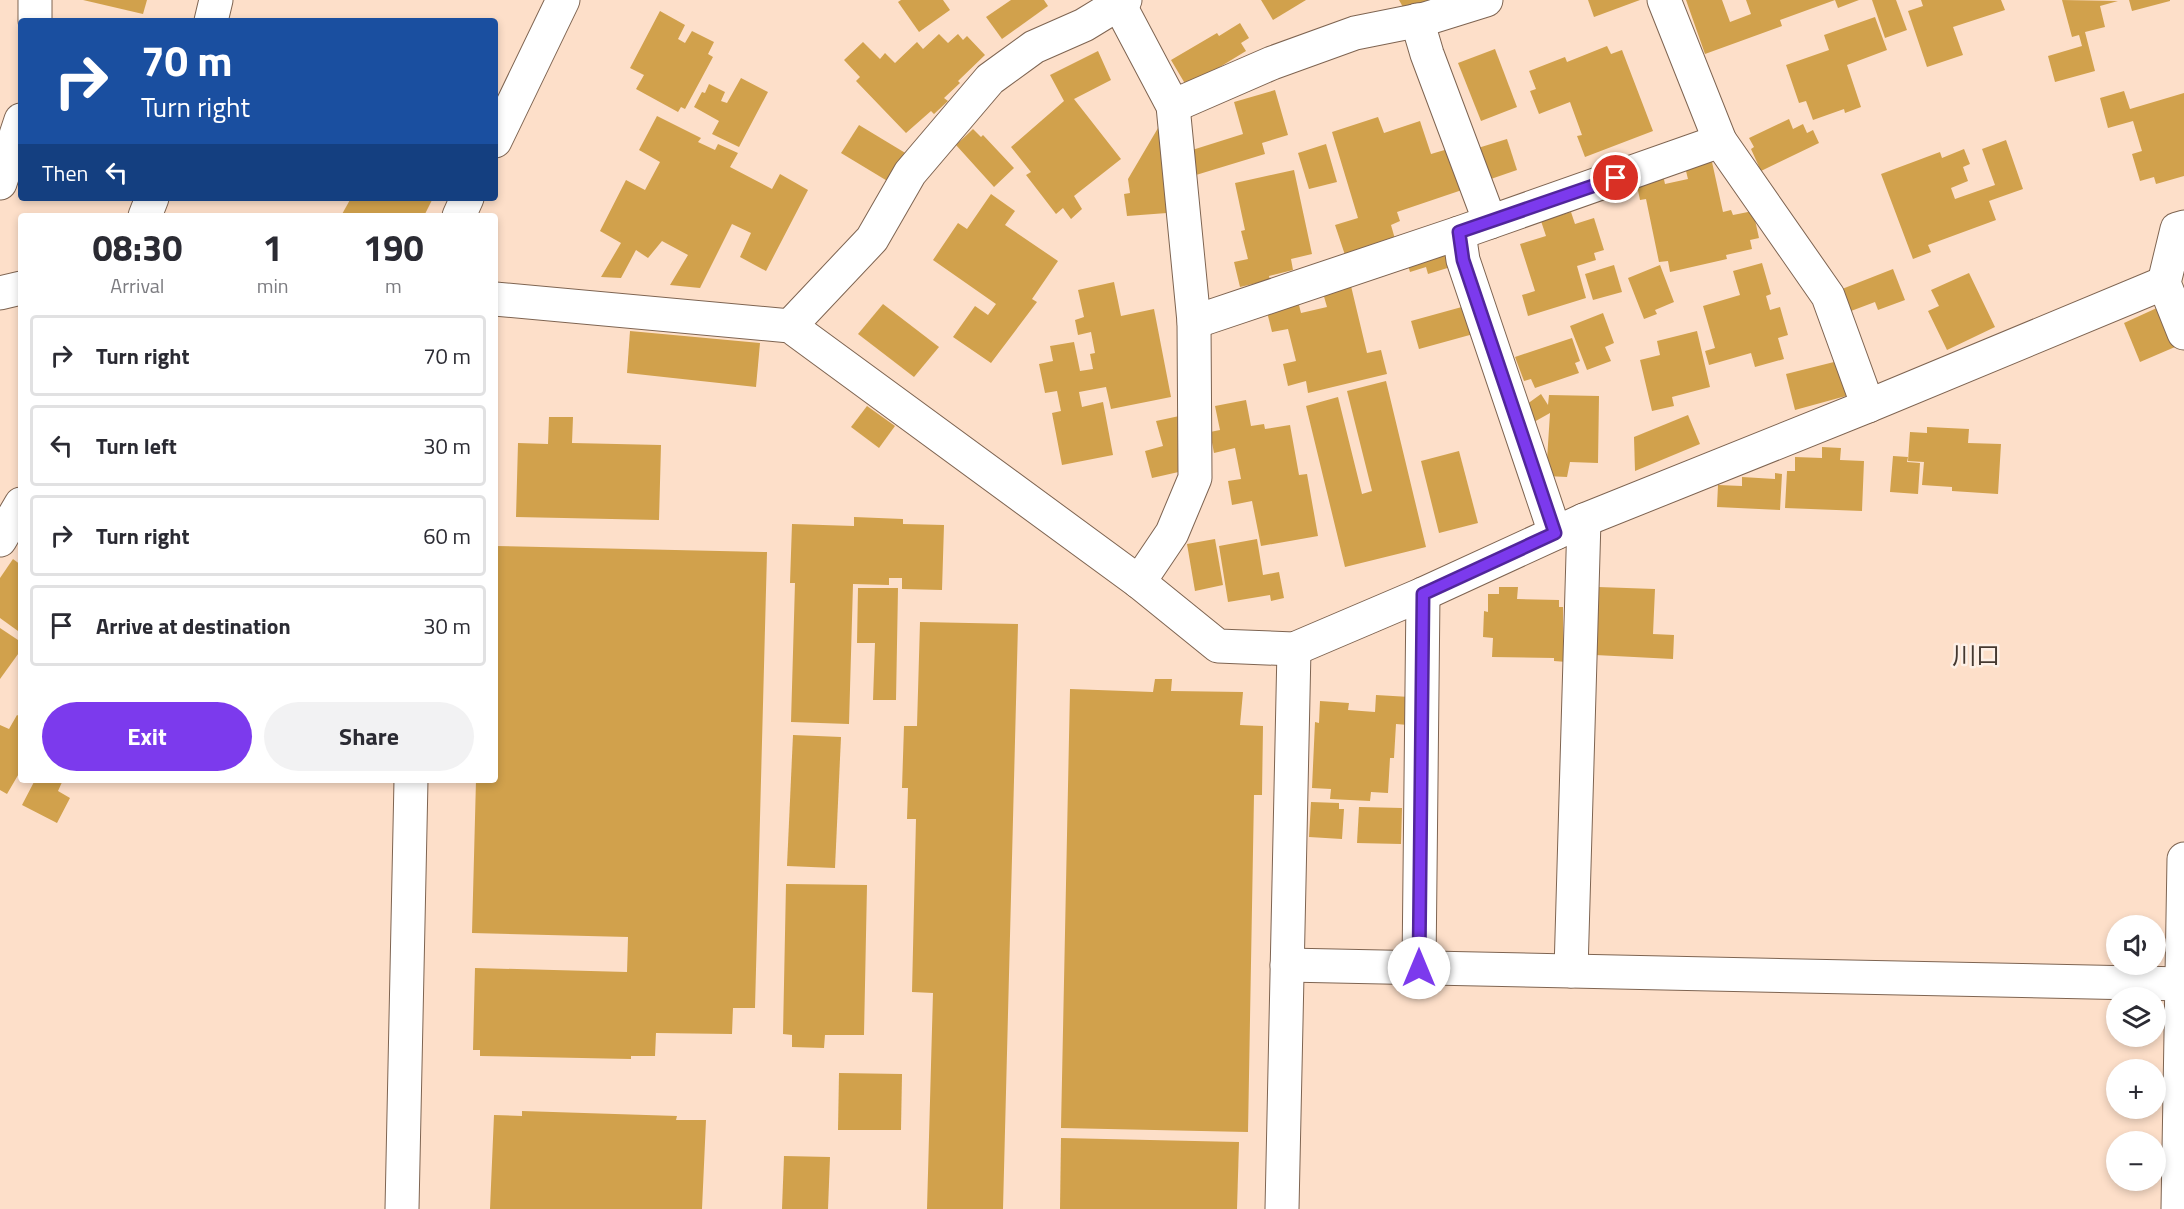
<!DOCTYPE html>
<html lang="en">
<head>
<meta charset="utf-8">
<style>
	:root { --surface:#fff; --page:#f2f2f3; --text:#2b2b33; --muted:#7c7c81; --line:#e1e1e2; --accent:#7c3aed }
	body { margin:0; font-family:"Titillium Web","Noto Sans JP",sans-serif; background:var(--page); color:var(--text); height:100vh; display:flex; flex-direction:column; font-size:22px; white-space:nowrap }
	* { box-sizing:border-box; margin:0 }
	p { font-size:20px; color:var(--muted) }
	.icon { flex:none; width:33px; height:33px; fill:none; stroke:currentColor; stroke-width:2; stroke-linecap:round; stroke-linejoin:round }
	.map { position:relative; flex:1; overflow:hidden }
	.details { position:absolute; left:18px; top:213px; width:480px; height:570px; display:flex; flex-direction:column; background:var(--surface); border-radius:6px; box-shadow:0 3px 9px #0003 }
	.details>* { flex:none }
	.banner { position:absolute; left:18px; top:18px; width:480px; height:183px; border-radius:6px; box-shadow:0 3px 9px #0003; background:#1a4fa0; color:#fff; overflow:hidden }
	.tools { position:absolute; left:2106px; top:915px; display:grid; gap:12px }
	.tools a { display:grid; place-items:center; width:60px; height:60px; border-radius:50%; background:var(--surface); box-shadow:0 3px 9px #0003; font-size:30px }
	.pin { position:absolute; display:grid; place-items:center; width:51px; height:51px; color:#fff; margin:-26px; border:3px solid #fff; border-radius:50%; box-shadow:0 2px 6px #0007 }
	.me { position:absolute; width:66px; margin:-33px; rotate:0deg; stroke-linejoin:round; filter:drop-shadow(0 0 4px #0008) }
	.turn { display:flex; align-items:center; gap:21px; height:126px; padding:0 24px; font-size:27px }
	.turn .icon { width:78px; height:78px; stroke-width:2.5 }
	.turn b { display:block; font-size:42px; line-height:51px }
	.then { display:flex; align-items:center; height:57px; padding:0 24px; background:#0003; gap:12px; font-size:22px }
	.eta { display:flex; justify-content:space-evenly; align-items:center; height:102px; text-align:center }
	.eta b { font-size:36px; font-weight:700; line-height:42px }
	.primary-button { display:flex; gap:12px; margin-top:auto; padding:12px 24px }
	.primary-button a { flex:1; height:69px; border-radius:36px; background:var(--accent); color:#fff; font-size:24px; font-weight:700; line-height:69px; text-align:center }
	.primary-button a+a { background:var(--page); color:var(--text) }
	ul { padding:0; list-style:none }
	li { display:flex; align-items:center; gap:18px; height:81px; margin:0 12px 9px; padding:0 12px; border:3px solid var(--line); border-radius:6px }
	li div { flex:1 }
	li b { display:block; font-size:22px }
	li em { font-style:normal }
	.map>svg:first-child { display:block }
	.building { fill:#d1a14c }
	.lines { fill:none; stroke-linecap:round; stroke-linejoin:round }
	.minor-casing { stroke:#7e6451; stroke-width:35 }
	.major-casing { stroke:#7e6451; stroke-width:35 }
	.minor { stroke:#fff; stroke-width:33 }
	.major { stroke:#fff; stroke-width:33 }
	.route-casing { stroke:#51269a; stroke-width:15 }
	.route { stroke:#7c3aed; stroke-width:10 }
	.labels { text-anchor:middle; stroke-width:5; stroke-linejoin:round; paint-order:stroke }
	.neighbourhood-label { font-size:24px; fill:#443830; stroke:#fdf0e7 }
</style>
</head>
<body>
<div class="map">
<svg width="2184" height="1209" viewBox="0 0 2184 1209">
	<rect width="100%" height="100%" fill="#fddfc9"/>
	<g class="building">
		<polygon points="83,0 147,0 143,14"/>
		<polygon points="901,0 943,0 950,10 919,32 898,2"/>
		<polygon points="1011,0 1044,0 1048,6 1002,39 986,17"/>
		<polygon points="1261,0 1306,0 1273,20"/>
		<polygon points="1399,0 1431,0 1432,2 1404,9"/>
		<polygon points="1588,0 1640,0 1594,17"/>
		<polygon points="1686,0 1722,0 1730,22 1751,14 1746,0 1835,0 1780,20 1782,26 1705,54"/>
		<polygon points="1835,0 1859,0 1838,8"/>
		<polygon points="1872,0 1896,0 1907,30 1885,38"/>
		<polygon points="1921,0 2001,0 2005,10 1953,27 1963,55 1927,67 1908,11 1923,6"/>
		<polygon points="2062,0 2118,1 2100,6 2105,27 2085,32 2095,71 2055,82 2048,56 2082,46 2079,35 2072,37"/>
		<polygon points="2129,0 2170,0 2170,1 2132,11"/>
		<polygon points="660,11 685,25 678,39 685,43 692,31 714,42 708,54 713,57 685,109 681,107 678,112 636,89 644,75 630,68"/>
		<polygon points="1875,17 1887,50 1847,65 1861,107 1845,113 1844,109 1813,120 1806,101 1799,103 1786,65 1829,50 1824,35"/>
		<polygon points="1240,23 1249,38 1241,43 1246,51 1187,87 1171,60 1217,33 1219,36"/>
		<polygon points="939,34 948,43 958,34 963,40 967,36 985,55 958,81 960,83 944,98 948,101 934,114 931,111 906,133 856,81 860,77 844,60 863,42 880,59 885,53 895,63 917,42 923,49"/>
		<polygon points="1607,46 1611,54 1622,50 1653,131 1585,157 1577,136 1582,135 1570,102 1539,114 1530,91 1536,89 1529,71 1565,57 1567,62"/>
		<polygon points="1495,49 1517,107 1481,121 1458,63"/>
		<polygon points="1098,51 1111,80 1074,99 1121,159 1074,196 1082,209 1071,219 1063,208 1056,214 1026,175 1031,172 1011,147 1064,101 1050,75"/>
		<polygon points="741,78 768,92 739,147 712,134 719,121 694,107 702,92 705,93 709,84 725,92 721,101 727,103"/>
		<polygon points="1275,90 1288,135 1262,143 1265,154 1196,175 1189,151 1243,134 1234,102"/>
		<polygon points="2124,91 2130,109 2184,93 2184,176 2156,184 2154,177 2140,181 2132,154 2142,151 2133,121 2108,128 2100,98"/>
		<polygon points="657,116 701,138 698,142 715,150 718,144 738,153 730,167 772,189 780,174 808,190 766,271 740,257 751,233 732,224 700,288 670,285 688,255 662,241 648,258 636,250 621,278 601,277 621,243 600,231 626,180 645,190 660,162 639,150"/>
		<polygon points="1378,117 1384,133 1420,121 1431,154 1448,149 1462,190 1397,212 1400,221 1391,225 1395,239 1345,255 1335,225 1358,218 1332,132"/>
		<polygon points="1789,119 1793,129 1803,124 1807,133 1813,130 1819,143 1761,171 1751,149 1754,147 1749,138"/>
		<polygon points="859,125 907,154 889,182 841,153"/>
		<polygon points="1158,128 1164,128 1168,177 1163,178 1167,213 1127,216 1124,194 1130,193 1128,179"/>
		<polygon points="973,129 981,137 983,135 1014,168 994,187 956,145"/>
		<polygon points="1507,139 1517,170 1488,180 1478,148"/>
		<polygon points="2006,140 2023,189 1989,201 1996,220 1928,245 1931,252 1913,259 1881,174 1940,152 1942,158 1964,149 1970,164 1963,167 1968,181 1951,188 1955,199 1995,185 1982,149"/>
		<polygon points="1326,144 1337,182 1309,189 1298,153"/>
		<polygon points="1712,162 1723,212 1731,210 1733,215 1753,211 1759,238 1750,240 1752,249 1726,255 1727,259 1670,272 1668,261 1659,262 1646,199 1640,200 1636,181 1663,175 1665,184 1688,179 1685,167"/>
		<polygon points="1294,170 1312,254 1291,259 1293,270 1269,276 1270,280 1240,287 1234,262 1248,259 1241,231 1245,230 1235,183"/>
		<polygon points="991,194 1015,211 1005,225 1058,261 1032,299 1037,302 991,363 953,337 975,306 988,315 996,304 933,260 958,223 967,229"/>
		<polygon points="351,198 433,198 424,216 341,216"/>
		<polygon points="1571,212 1575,224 1594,218 1604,250 1594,253 1596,260 1577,266 1586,298 1528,316 1522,295 1535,291 1520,244 1546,236 1541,221"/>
		<polygon points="1448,247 1454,266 1428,274 1426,267 1410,272 1406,259"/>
		<polygon points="1762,263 1771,294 1766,296 1770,310 1780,307 1788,335 1778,338 1784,359 1755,367 1751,353 1709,365 1705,351 1715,348 1703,306 1740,295 1733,271"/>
		<polygon points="1614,265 1622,292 1593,300 1585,274"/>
		<polygon points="1660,265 1674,302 1655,310 1657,314 1644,319 1628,278"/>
		<polygon points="1893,269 1905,300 1878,310 1875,302 1851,311 1842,289"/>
		<polygon points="1969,273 1995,327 1947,350 1928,311 1939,306 1931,290"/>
		<polygon points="1114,282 1121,316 1154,309 1171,397 1111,409 1106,387 1079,392 1082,407 1103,402 1113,455 1062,465 1052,413 1061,411 1057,391 1045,393 1039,364 1053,361 1050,346 1074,342 1080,371 1093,369 1090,354 1095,353 1091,332 1078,335 1075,320 1084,317 1078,290"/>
		<polygon points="1351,286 1367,353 1381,350 1387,374 1308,393 1306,381 1288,386 1283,364 1296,361 1288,329 1272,332 1266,308 1298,301 1301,313 1327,307 1323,293"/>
		<polygon points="883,304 939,347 914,377 858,334"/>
		<polygon points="1469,305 1477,333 1419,349 1411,321"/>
		<polygon points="2159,307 2175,347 2140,362 2124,323"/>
		<polygon points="1603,313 1614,343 1605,347 1611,361 1587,370 1570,326"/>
		<polygon points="630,331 760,343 756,387 627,373"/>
		<polygon points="1697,331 1710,387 1672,397 1674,406 1652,411 1640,360 1660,355 1657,341"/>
		<polygon points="1572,338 1580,361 1575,363 1579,373 1535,388 1531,379 1524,381 1515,357"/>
		<polygon points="1838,361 1846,396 1795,410 1786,374"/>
		<polygon points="1386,381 1426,547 1345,567 1306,406 1338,397 1362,494 1372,491 1347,391"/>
		<polygon points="1541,394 1548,405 1549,395 1599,396 1598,463 1570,462 1567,477 1546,476 1550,413 1534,422 1523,407"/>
		<polygon points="1246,400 1251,426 1264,424 1265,429 1290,425 1299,475 1307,474 1318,536 1261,546 1252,501 1232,505 1228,481 1241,479 1235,448 1214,453 1210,432 1220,430 1215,406"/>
		<polygon points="867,406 895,426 879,448 851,427"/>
		<polygon points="1184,415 1183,471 1152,478 1145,451 1163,446 1156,421"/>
		<polygon points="1688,415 1700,444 1635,471 1634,437"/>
		<polygon points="549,417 573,417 572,443 661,445 659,520 516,517 518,443 548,444"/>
		<polygon points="1927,427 1969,429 1968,443 2001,444 1998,494 1952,491 1952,487 1922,485 1924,462 1908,461 1910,432 1927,433"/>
		<polygon points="1822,447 1841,448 1840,460 1864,461 1862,511 1785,508 1787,471 1795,471 1795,457 1822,458"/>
		<polygon points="1459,451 1478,523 1439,533 1421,461"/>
		<polygon points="1893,456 1908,457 1907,462 1920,463 1918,494 1890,492"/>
		<polygon points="1775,473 1782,474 1780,510 1717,507 1718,485 1742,486 1742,477 1775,479"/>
		<polygon points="854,517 903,519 903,524 944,525 942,590 902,589 902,578 889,578 889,585 853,584 849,724 791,722 795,583 790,583 792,524 854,526"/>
		<polygon points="1215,539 1223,585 1195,591 1187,544"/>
		<polygon points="1257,539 1263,575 1279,572 1284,598 1271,601 1270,595 1228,602 1219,546"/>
		<polygon points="495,546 767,552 755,1008 733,1008 732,1034 656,1033 655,1056 631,1056 631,1059 480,1056 480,1050 473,1050 475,968 627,972 628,937 472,933 476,780 495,780"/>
		<polygon points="13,559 21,565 21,628 18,631 0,618 0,578"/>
		<polygon points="1499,587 1518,587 1517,599 1559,600 1559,607 1563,607 1563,645 1567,645 1567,662 1554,661 1554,658 1492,657 1493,638 1483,637 1484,611 1488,612 1488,594 1499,594"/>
		<polygon points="1598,587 1655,589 1653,634 1674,635 1673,659 1595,655"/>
		<polygon points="858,588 898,588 896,700 873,700 875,643 857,643"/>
		<polygon points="920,622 1018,624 1003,1209 927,1209 933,993 912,992 916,819 907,819 908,788 902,788 904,726 917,726"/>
		<polygon points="0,628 21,642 21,650 0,679"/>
		<polygon points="1155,679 1172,679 1171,691 1243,692 1240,725 1263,726 1262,795 1254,795 1248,1132 1061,1128 1070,689 1153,692"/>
		<polygon points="1376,695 1410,697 1408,725 1396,724 1394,758 1390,758 1388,793 1371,792 1370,801 1330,799 1331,789 1312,788 1315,722 1319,723 1320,701 1349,703 1348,710 1375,712"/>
		<polygon points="17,715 21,717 21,770 7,794 0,790 0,725 9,729"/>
		<polygon points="793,735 841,737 835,868 787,866"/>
		<polygon points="35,780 63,780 58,791 70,798 57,823 22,805"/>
		<polygon points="1311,802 1339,803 1339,809 1344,809 1342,839 1309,837"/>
		<polygon points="1359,807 1402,808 1401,844 1357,843"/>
		<polygon points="786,884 867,885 864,1035 825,1035 824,1048 792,1047 792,1035 783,1034"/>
		<polygon points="839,1073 902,1074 901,1130 838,1130"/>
		<polygon points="522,1111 677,1116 676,1120 706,1120 702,1209 490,1209 494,1115 522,1116"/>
		<polygon points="1061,1138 1239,1142 1237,1209 1060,1209"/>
		<polygon points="784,1156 830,1157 828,1209 782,1209"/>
	</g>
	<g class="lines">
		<g class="minor-casing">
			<g id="minor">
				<polyline points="1664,0 1720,141 1828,296 1868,406"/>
				<polyline points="1119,4 1173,106 1194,322 1195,478 1172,533 1139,582"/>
				<polyline points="1417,20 1427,54 1490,222"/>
				<polyline points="35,21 35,0"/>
				<polyline points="1173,106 1272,63 1355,33 1425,19 1486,0"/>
				<polyline points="495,141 563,0"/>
				<polyline points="0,183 21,120"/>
				<polyline points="459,216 467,198"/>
				<polyline points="2184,227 2177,229 2164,283 2184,333"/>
				<polyline points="1459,233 1463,260 1555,533"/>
				<polyline points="0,293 21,288"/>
				<polyline points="495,299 790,326 1139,582 1218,646 1294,649 1423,594 1584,520 1868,406 2164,283"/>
				<polyline points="1194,322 1459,233 1720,141"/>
				<polyline points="790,326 872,239 910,173 990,79 1034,47 1084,25 1125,0"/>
				<polyline points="1287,965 2184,984"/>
				<polyline points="1419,968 1423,594"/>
				<polyline points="1571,971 1584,520"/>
				<polyline points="402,1209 411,780"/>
				<polyline points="1282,1209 1294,649"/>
				<polyline points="2178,1209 2184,859"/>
			</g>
		</g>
		<g class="major-casing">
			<g id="major">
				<polyline points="211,21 216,0"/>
				<polyline points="145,216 152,198"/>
				<polyline points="0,540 21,504"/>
			</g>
		</g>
		<use href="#minor" class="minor"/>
		<use href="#major" class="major"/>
	</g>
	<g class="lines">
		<g class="route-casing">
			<polyline id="route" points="1419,968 1423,594 1555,533 1463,260 1459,232 1616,178"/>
		</g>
		<use href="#route" class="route"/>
	</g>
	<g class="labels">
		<g class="neighbourhood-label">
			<text x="1976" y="664">川口</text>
		</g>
	</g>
</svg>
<div class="tools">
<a><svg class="icon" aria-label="sound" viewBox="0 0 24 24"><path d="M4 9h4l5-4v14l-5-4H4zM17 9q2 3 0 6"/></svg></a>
<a><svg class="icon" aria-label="layers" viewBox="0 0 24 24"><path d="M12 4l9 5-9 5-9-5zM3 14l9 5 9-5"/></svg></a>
<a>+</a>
<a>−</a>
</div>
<div class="pin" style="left:1616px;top:178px;background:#d93025"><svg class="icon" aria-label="arrive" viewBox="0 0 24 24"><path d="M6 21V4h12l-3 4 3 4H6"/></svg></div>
<svg class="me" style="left:1419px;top:968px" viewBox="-20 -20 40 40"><circle r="19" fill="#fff"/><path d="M0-13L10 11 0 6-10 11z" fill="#7c3aed"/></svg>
<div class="banner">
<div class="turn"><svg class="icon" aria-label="right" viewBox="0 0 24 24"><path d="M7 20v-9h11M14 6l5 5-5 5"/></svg><div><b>70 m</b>Turn right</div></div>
<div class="then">Then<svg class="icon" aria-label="left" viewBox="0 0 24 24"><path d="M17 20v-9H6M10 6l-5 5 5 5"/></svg></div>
</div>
<section class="details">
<div class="eta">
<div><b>08:30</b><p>Arrival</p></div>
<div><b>1</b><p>min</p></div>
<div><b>190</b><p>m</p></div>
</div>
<ul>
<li><svg class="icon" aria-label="right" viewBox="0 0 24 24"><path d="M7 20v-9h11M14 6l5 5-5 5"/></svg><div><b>Turn right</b></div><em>70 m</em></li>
<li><svg class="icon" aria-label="left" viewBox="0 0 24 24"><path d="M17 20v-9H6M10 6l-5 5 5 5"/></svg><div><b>Turn left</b></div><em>30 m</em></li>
<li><svg class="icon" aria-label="right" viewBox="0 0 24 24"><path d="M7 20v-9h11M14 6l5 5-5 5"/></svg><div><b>Turn right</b></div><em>60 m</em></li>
<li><svg class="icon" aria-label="arrive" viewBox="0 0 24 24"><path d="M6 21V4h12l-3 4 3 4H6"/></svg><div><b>Arrive at destination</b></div><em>30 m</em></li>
</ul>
<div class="primary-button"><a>Exit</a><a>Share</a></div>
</section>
</div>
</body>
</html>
